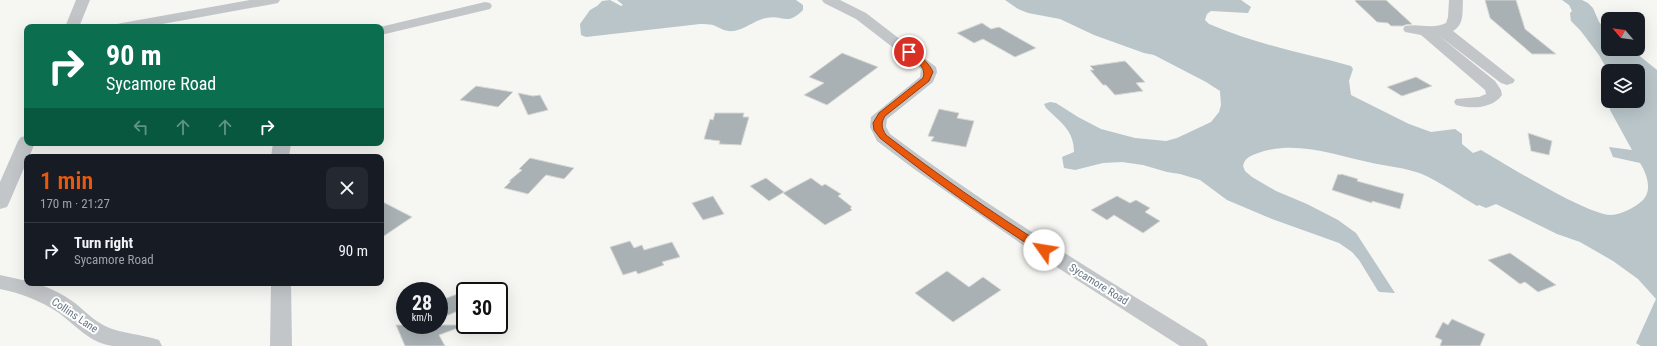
<!DOCTYPE html>
<html lang="en">
<head>
<meta charset="utf-8">
<style>
	:root { --surface:#171b24; --page:#242831; --text:#f1f3f6; --muted:#9ea1a6; --line:#363941; --accent:#ea580c }
	body { margin:0; font-family:"Roboto Condensed",sans-serif; background:var(--page); color:var(--text); height:100vh; display:flex; flex-direction:column; font-size:15px; white-space:nowrap }
	* { box-sizing:border-box; margin:0 }
	p { font-size:13px; color:var(--muted) }
	.icon { flex:none; width:22px; height:22px; fill:none; stroke:currentColor; stroke-width:2; stroke-linecap:round; stroke-linejoin:round }
	.map { position:relative; flex:1; overflow:hidden }
	.details { position:absolute; left:24px; top:154px; width:360px; height:132px; display:flex; flex-direction:column; background:var(--surface); border-radius:8px; box-shadow:0 4px 16px #0002 }
	.details>* { flex:none }
	.guide { position:absolute; left:24px; top:24px; width:360px; height:122px; border-radius:8px; box-shadow:0 4px 16px #0002; background:#0b6e4f; color:#fff; overflow:hidden }
	.needle { width:26px; rotate:298deg }
	.tools { position:absolute; left:1601px; top:12px; display:grid; gap:8px }
	.tools a { display:grid; place-items:center; width:44px; height:44px; border-radius:8px; background:var(--surface); box-shadow:0 4px 16px #0002; font-size:20px }
	.speed { position:absolute; left:396px; top:282px; display:flex; gap:8px; font-size:20px; font-weight:700; text-align:center }
	.speed>* { display:grid; place-content:center; width:52px; height:52px; border-radius:50%; background:var(--surface); box-shadow:0 4px 16px #0002; line-height:1 }
	.speed small { font-size:10px; font-weight:400 }
	.speed .limit { border:2px solid #111; border-radius:6px; background:#fff; color:#111 }
	.pin { position:absolute; display:grid; place-items:center; width:34px; height:34px; color:#fff; margin:-17px; border:2px solid #fff; border-radius:50%; box-shadow:0 1px 4px #0007 }
	.me { position:absolute; width:44px; margin:-22px; rotate:302deg; stroke-linejoin:round; filter:drop-shadow(0 0 3px #0008) }
	.turn { display:flex; align-items:center; gap:14px; height:84px; padding:0 16px; font-size:18px }
	.turn .icon { width:52px; height:52px; stroke-width:2.5 }
	.turn b { display:block; font-size:28px; line-height:34px }
	.lanes { display:flex; align-items:center; height:38px; padding:0 16px; background:#0003; justify-content:center; gap:20px; direction:ltr }
	.lanes .off { opacity:.35 }
	.round { display:grid; place-items:center; flex:none; width:42px; height:42px; border-radius:8px; background:var(--page) }
	.headline { display:flex; align-items:center; justify-content:space-between; height:68px; padding:0 16px }
	h1 { font-size:24px; font-weight:600; line-height:30px; color:var(--accent) }
	ul { padding:0; list-style:none }
	li { display:flex; align-items:center; gap:12px; height:56px; padding:0 16px; border-top:1px solid var(--line) }
	li div { flex:1 }
	li b { display:block; font-size:15px }
	li em { font-style:normal }
	.map>svg:first-child { display:block }
	.water { fill:#b9c5c9 }
	.building { fill:#a9b1b5; stroke:#d8d8d5 }
	.lines { fill:none; stroke-linecap:round; stroke-linejoin:round }
	.minor { fill:#c2c6c9; fill-rule:evenodd }
	.route { fill:#ea580c; stroke:#983908 }
	.labels { text-anchor:middle; stroke-width:4; stroke-linejoin:round; paint-order:stroke }
	.street-label { font-size:11px; fill:#667683; stroke:#fff }
</style>
</head>
<body>
<div class="map">
<svg width="1657" height="346" viewBox="0 0 1657 346">
	<rect width="100%" height="100%" fill="#f6f6f3"/>
	<g class="water">
		<path d="M610,0L621,6L623,5L617,0H796L803,5V10C786,27 784,14 766,18C755,20 745,29 734,31C725,32 720,28 713,25C709,24 704,24 700,24L586,37L581,35L580,24L590,10L597,6L602,1Z"/>
		<path d="M1005,0H1241L1251,7L1248,13L1211,11L1207,14L1205,20L1209,24C1255,44 1303,53 1351,66L1353,69L1349,81L1351,95L1409,124L1431,132L1455,129L1462,134V144L1473,153L1481,150C1505,164 1589,216 1611,215C1622,214 1634,208 1642,201C1653,191 1647,174 1640,163L1613,157L1609,147L1632,150L1610,110L1609,101H1638V71H1608L1599,55L1580,30L1571,21L1570,13L1572,11L1569,5L1562,0H1582L1588,3L1593,8L1599,22L1608,31V49H1631L1657,70V346H1641L1636,343L1656,299L1638,279L1613,261L1580,242L1557,234L1496,204L1486,208L1479,205L1477,206C1460,196 1440,182 1422,174C1407,168 1385,166 1368,162C1331,154 1296,140 1258,153C1251,156 1245,157 1243,166L1245,171L1252,177L1276,191L1307,204L1338,220L1356,233L1395,293L1380,292L1378,291L1359,260L1352,252L1339,243L1272,219L1227,200L1200,180L1180,174L1167,172L1143,165L1122,162L1103,163L1075,170L1064,168L1062,157L1074,152C1074,130 1060,122 1046,108L1044,104L1050,102L1056,103L1078,117L1101,129L1135,138L1166,141L1177,138L1211,122L1219,112L1221,105L1220,91L1206,82L1154,55L1144,53L1094,35L1060,19L1028,13L1018,9Z"/>
	</g>
	<g class="building">
		<polygon points="1356,0 1386,0 1412,24 1405,25 1403,26 1391,26 1388,23 1377,22 1355,1"/>
		<polygon points="1485,0 1516,0 1525,29 1556,54 1532,54 1490,18"/>
		<polygon points="982,23 991,29 999,27 1036,48 1015,57 983,39 974,43 957,33"/>
		<polygon points="842,53 878,67 827,105 804,95 824,83 809,77"/>
		<polygon points="1125,61 1145,82 1136,83 1143,91 1115,95 1106,85 1103,85 1090,70 1094,70 1090,66"/>
		<polygon points="1416,77 1432,86 1402,96 1387,87"/>
		<polygon points="476,86 513,92 498,107 460,100"/>
		<polygon points="518,93 533,96 540,95 548,110 528,115"/>
		<polygon points="939,109 959,113 957,118 974,121 966,147 931,141 934,137 928,136"/>
		<polygon points="715,113 744,113 743,117 749,117 741,145 719,144 720,141 704,139 710,119 713,120"/>
		<polygon points="1528,133 1552,141 1549,155 1531,151"/>
		<polygon points="530,158 574,168 564,179 546,175 528,194 504,188 511,181 509,181 522,170 519,169"/>
		<polygon points="1338,174 1340,175 1341,174 1358,179 1357,181 1404,194 1400,209 1372,201 1372,203 1332,190"/>
		<polygon points="766,178 784,192 769,201 750,186"/>
		<polygon points="811,178 822,186 825,184 841,194 838,196 852,207 850,208 852,210 825,225 783,193"/>
		<polygon points="713,196 724,214 703,220 692,203"/>
		<polygon points="1117,196 1130,203 1136,200 1150,208 1145,212 1160,221 1143,233 1114,215 1107,220 1091,210"/>
		<polygon points="381,201 412,217 381,238"/>
		<polygon points="630,241 634,248 642,245 644,250 672,242 680,257 662,262 664,265 638,274 636,271 623,275 610,247"/>
		<polygon points="1510,253 1556,285 1538,292 1525,282 1520,284 1488,260"/>
		<polygon points="947,271 969,287 983,277 1001,290 953,322 915,293"/>
		<polygon points="465,291 465,308 439,319 439,301"/>
		<polygon points="1452,319 1485,334 1480,346 1440,346 1442,340 1435,337 1443,322 1448,325"/>
		<polygon points="396,325 462,325 463,326 439,335 445,346 405,346"/>
	</g>
	<g class="lines">
		<g class="minor">
			<polygon points="76,0 90,0 79,27 65,27"/>
			<polygon points="250,0 280,0 278,3 273,4 146,27 115,27 117,24 122,23"/>
			<path d="M822,0H840L866,13L936,67L937,72L933,82L887,119L886,127L890,134C990,209 1098,274 1205,340L1208,346H1180L1030,250L914,169L877,141L870,127L871,117L920,77L921,69L856,19L824,3Z"/>
			<path d="M1449,0H1463C1462,12 1465,24 1453,31L1515,80L1513,83L1507,85L1501,83L1438,35L1495,81L1501,90L1502,95C1492,109 1471,109 1456,105L1454,102L1456,99L1479,97L1486,94L1485,90L1421,35L1405,32L1403,29L1405,26C1419,23 1432,30 1446,23L1448,17Z"/>
			<polygon points="485,2 490,3 492,6 490,9 381,35 381,27 380,27"/>
			<polygon points="27,136 27,143 35,143 29,157 27,157 27,161 9,203 7,207 0,209 0,182 18,141 21,137"/>
			<polygon points="273,143 291,143 289,157 271,157"/>
			<path d="M0,275L27,281V283C44,283 62,294 75,303C85,311 93,320 105,326C122,334 141,334 159,340L162,346C146,346 129,346 113,346C90,343 76,326 59,313C41,301 21,293 0,289Z"/>
			<polygon points="271,283 291,283 292,346 270,346"/>
		</g>
	</g>
	<path class="route" d="M906,50C915,49 930,64 933,72L929,81L885,116C881,123 881,127 886,135C938,175 991,212 1047,247L1049,250L1047,252H1040C985,217 931,179 880,138L874,130L873,123L879,113L923,78C927,66 915,61 906,54Z"/>
	<g class="labels">
		<g class="street-label">
			<text transform="translate(1099 284) rotate(32)" y="4">Sycamore Road</text>
			<text transform="translate(75 315) rotate(34)" y="4">Collins Lane</text>
		</g>
	</g>
</svg>
<div class="tools">
<a><svg class="needle" viewBox="-14 -14 28 28"><path d="M0-13l5 13h-10z" fill="#e53935"/><path d="M0 13l5-13h-10z" fill="#9ea1a6"/></svg></a>
<a><svg class="icon" aria-label="layers" viewBox="0 0 24 24"><path d="M12 4l9 5-9 5-9-5zM3 14l9 5 9-5"/></svg></a>
</div>
<div class="speed"><div>28<small>km/h</small></div><div class="limit">30</div></div>
<div class="pin" style="left:909px;top:52px;background:#d93025"><svg class="icon" aria-label="arrive" viewBox="0 0 24 24"><path d="M6 21V4h12l-3 4 3 4H6"/></svg></div>
<svg class="me" style="left:1044px;top:250px" viewBox="-20 -20 40 40"><circle r="19" fill="#fff"/><path d="M0-13L10 11 0 6-10 11z" fill="#ea580c"/></svg>
<div class="guide">
<div class="turn"><svg class="icon" aria-label="right" viewBox="0 0 24 24"><path d="M7 20v-9h11M14 6l5 5-5 5"/></svg><div><b>90 m</b>Sycamore Road</div></div>
<div class="lanes"><svg class="icon off" aria-label="left" viewBox="0 0 24 24"><path d="M17 20v-9H6M10 6l-5 5 5 5"/></svg><svg class="icon off" aria-label="ahead" viewBox="0 0 24 24"><path d="M12 20V5M6 11l6-6 6 6"/></svg><svg class="icon off" aria-label="ahead" viewBox="0 0 24 24"><path d="M12 20V5M6 11l6-6 6 6"/></svg><svg class="icon" aria-label="right" viewBox="0 0 24 24"><path d="M7 20v-9h11M14 6l5 5-5 5"/></svg></div>
</div>
<section class="details">
<div class="headline"><div><h1>1 min</h1><p>170 m · 21:27</p></div><a class="round"><svg class="icon" aria-label="close" viewBox="0 0 24 24"><path d="M6 6l12 12M18 6L6 18"/></svg></a></div>
<ul>
<li><svg class="icon" aria-label="right" viewBox="0 0 24 24"><path d="M7 20v-9h11M14 6l5 5-5 5"/></svg><div><b>Turn right</b><p>Sycamore Road</p></div><em>90 m</em></li>
</ul>
</section>
</div>
</body>
</html>
